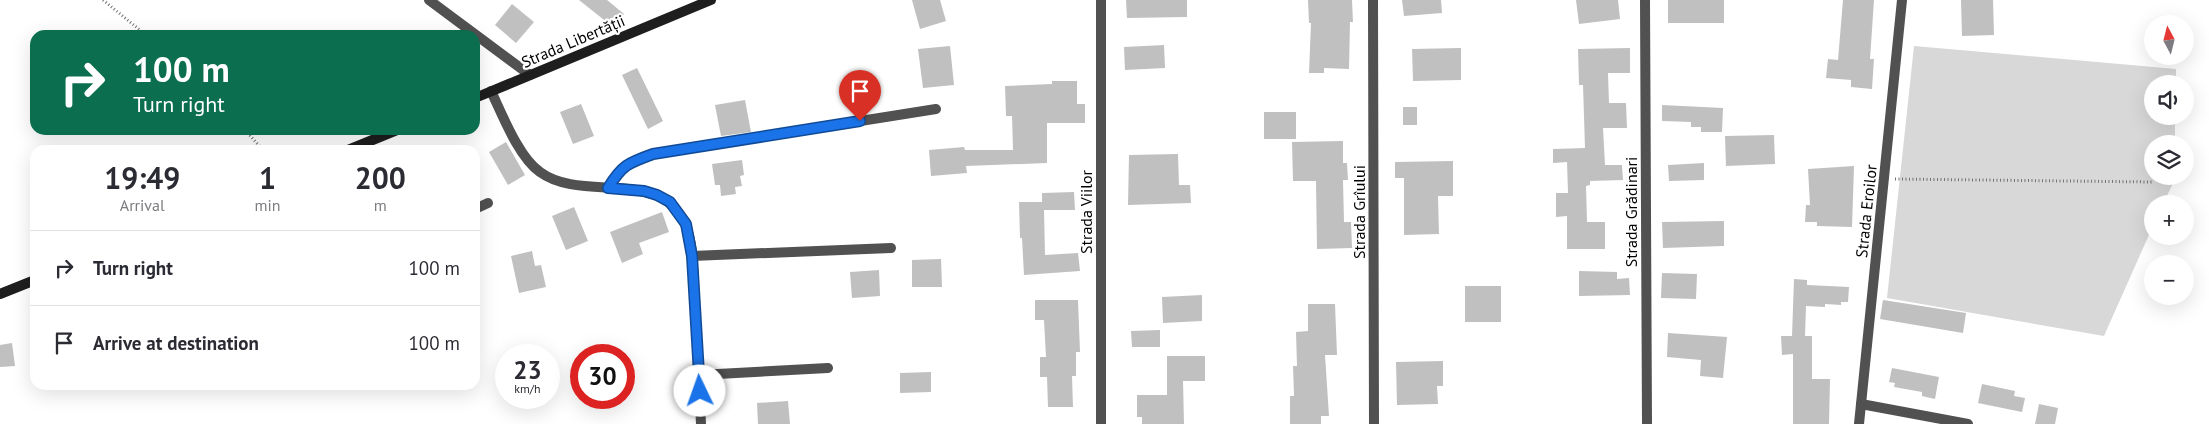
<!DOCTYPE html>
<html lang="en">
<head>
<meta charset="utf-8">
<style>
	:root { --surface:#fff; --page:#f2f2f3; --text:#2b2b33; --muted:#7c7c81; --line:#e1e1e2 }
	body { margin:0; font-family:"PT Sans",sans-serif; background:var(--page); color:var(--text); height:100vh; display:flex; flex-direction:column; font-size:19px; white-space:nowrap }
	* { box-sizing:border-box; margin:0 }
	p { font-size:16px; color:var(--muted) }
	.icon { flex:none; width:28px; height:28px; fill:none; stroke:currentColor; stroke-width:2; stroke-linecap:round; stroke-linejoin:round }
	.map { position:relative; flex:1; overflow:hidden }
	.side { position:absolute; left:30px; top:145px; width:450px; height:245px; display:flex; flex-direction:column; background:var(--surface); border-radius:15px; box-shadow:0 5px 20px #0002 }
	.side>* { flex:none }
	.guide { position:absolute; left:30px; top:30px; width:450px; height:105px; border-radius:15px; box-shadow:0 5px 20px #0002; background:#0b6e4f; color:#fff; overflow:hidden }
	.needle { width:32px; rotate:353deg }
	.fabs { position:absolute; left:2144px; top:15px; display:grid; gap:10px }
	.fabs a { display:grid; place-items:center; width:50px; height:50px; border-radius:50%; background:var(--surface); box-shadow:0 5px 20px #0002; font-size:25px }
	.speed { position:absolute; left:495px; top:344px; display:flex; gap:10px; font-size:25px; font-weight:700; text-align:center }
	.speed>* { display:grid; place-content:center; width:65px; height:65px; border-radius:50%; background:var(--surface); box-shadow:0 5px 20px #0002; line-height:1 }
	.speed small { font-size:12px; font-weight:400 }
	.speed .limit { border:8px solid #d22; background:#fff; color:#111 }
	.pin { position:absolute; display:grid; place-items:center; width:42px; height:42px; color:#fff; margin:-51px -21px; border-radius:50% 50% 50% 0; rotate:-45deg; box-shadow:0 0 5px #0007 }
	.pin .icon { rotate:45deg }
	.me { position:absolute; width:55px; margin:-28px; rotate:357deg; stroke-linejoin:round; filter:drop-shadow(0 0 4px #0008) }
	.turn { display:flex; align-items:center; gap:18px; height:105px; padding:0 20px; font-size:22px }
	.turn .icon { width:65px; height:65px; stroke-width:2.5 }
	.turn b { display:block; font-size:35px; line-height:42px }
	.eta { display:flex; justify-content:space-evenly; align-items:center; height:85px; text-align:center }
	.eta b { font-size:30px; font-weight:800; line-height:35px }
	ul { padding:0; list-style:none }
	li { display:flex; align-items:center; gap:15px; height:75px; padding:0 20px; border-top:1px solid var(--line) }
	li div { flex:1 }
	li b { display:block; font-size:19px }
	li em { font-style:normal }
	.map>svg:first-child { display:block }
	.green { fill:#d8d8d8 }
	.building { fill:#c0c0c0 }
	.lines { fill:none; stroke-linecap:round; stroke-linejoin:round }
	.path { stroke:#737373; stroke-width:3; stroke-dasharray:1 2.5; stroke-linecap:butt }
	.street { stroke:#515151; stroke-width:10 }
	.secondary { stroke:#1e1e1e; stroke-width:10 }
	.route-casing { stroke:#114b97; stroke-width:12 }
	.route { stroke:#1a73e8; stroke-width:9 }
	.labels { text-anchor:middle; stroke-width:4.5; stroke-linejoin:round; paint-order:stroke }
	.street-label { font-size:16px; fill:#000; stroke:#fff }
</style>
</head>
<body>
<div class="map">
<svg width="2209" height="424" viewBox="0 0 2209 424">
	<rect width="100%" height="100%" fill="#fff"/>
	<polygon class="green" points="1914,46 2176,69 2176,84 2152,84 2152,116 2175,116 2175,144 2152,144 2152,176 2175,176 2175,179 2163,204 2152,204 2152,228 2104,336 1887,298"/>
	<g class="building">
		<polygon points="579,0 607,0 624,14 613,27"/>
		<polygon points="912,0 940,0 946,21 920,29"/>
		<polygon points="1126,0 1187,0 1187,17 1127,18"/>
		<polygon points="1308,0 1352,0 1353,22 1350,22 1349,69 1324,68 1324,73 1309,73 1311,23 1309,23"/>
		<polygon points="1402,0 1441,0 1442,13 1404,16"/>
		<polygon points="1576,0 1618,0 1620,19 1579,24"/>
		<rect x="1668" y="0" width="56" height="23"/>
		<polygon points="1843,0 1874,0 1870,59 1874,59 1872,89 1851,87 1851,80 1826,78 1828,59 1838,60"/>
		<polygon points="1961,0 1993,0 1994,35 1962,36"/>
		<polygon points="512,4 534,22 516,43 495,25"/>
		<polygon points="1164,45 1165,68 1125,70 1124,47"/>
		<polygon points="950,46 954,85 923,88 918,49"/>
		<polygon points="1461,48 1461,80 1413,81 1412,49"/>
		<polygon points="1630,48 1630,73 1608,73 1609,103 1626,103 1627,128 1603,128 1605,165 1622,165 1623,180 1590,181 1590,185 1586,186 1587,222 1605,222 1605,249 1567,249 1567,216 1556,217 1556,193 1568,193 1567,162 1553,163 1553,149 1585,148 1583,85 1579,85 1578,49"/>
		<polygon points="637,68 663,121 648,129 622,75"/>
		<polygon points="1052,81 1077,81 1077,104 1085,104 1085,123 1047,123 1047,163 966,166 967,173 931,176 929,150 964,147 965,150 1013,150 1012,116 1006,116 1005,86 1052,84"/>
		<polygon points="745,100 751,132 721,136 715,105"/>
		<polygon points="581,104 594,136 573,144 560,112"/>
		<polygon points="1662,105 1723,108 1722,132 1701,132 1701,127 1691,127 1691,122 1662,121"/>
		<rect x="1403" y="107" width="14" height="18"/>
		<rect x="1264" y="112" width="32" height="27"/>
		<polygon points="1774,135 1775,164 1726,166 1725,136"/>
		<polygon points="1343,141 1343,163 1347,163 1348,180 1343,180 1344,222 1351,222 1352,248 1317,249 1316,181 1293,181 1292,142"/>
		<polygon points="506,142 525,175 508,185 489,152"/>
		<polygon points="1178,154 1179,185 1190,185 1191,203 1128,205 1129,155"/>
		<polygon points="742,160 744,175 740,176 742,186 735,187 736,194 721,196 720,185 715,185 712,164"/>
		<polygon points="1453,161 1453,196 1438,196 1439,234 1404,235 1404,178 1395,178 1395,162"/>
		<polygon points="1704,163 1704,180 1669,181 1668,165"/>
		<polygon points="1854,166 1852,227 1817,226 1817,222 1805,222 1806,205 1810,205 1808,169"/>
		<polygon points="1074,192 1075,210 1044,210 1045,255 1078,253 1080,271 1024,275 1022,238 1020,238 1019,202 1042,202 1042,193"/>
		<polygon points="574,207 588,241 566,250 552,216"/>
		<polygon points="662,212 669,232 639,243 643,254 622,263 610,232"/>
		<polygon points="1724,221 1724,246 1663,248 1662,222"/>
		<polygon points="532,251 535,266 541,265 546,287 519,293 511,256"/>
		<polygon points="941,259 942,287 912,287 912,260"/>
		<polygon points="879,270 880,296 852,298 850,272"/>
		<polygon points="1579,271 1617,272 1617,279 1629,278 1630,295 1579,296"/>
		<polygon points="1662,273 1697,274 1696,299 1661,298"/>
		<polygon points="1794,279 1807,280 1807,285 1849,287 1848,302 1841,302 1841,305 1825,304 1825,307 1806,306 1805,336 1812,336 1812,379 1830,379 1829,424 1793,424 1793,354 1782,355 1781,336 1792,336"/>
		<rect x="1465" y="286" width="36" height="36"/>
		<polygon points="1202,295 1202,321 1163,323 1162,297"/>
		<polygon points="1035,300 1078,300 1080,352 1076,352 1076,376 1072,376 1073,407 1048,407 1047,377 1040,377 1040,357 1046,357 1044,320 1035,320"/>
		<polygon points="1883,300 1966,313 1963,333 1880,319"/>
		<polygon points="1308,304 1335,304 1337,355 1325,355 1329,416 1321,416 1321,424 1290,424 1290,396 1294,396 1293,366 1297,366 1296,332 1308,331"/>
		<polygon points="1160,330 1160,347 1132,347 1131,331"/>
		<polygon points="1668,333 1727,337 1723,378 1700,376 1701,360 1667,357"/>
		<polygon points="12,343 15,366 0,367 0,345"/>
		<polygon points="1167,356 1205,356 1205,381 1183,381 1184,424 1142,424 1142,417 1137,417 1137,395 1167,395"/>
		<polygon points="1443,361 1443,386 1437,386 1438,404 1397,405 1396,362"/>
		<polygon points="1892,368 1939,377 1935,399 1922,396 1922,392 1894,387 1895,383 1889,382"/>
		<polygon points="931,372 931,392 900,393 900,373"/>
		<polygon points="1982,384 2015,391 2014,396 2025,398 2022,412 1978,403"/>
		<polygon points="788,401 790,424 758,424 757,403"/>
		<polygon points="2039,404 2058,408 2055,424 2035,424"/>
	</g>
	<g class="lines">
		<g class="path">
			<polyline points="103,0 146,35"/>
			<polyline points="245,130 263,150"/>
			<polyline points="1895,179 2152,182"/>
		</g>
		<g class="street">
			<polyline points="429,0 530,75"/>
			<polyline points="1373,0 1374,424"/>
			<polyline points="1645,0 1647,424"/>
			<path d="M491,91C502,114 519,158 540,172C582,203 661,167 685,224C694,244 693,270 694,292C697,336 699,380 701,424"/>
			<path d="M608,188C622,165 628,163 653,154L936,109"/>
			<polyline points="475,209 488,203"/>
			<polyline points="692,256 891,248"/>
			<polyline points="699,375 828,368"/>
			<polyline points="1861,404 1968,424"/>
			<polyline points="1101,424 1101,0"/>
			<polyline points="1859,424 1902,0"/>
		</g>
		<g class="secondary">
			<polyline points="475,98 711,0"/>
			<polyline points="348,150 397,130"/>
			<polyline points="0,294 35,280"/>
		</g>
	</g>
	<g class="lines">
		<g class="route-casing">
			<path id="route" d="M700,391L692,256L686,224L670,202L657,195L644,191L608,188C622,165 628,163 653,154L860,121"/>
		</g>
		<use href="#route" class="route"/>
	</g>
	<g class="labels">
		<g class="street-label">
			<text transform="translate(573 41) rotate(-23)" y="6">Strada Libertății</text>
			<text transform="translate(1866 211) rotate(-84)" y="6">Strada Eroilor</text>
			<text transform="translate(1086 212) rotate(-90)" y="6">Strada Viilor</text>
			<text transform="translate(1359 212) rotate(-90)" y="6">Strada Grîului</text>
			<text transform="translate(1631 212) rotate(-90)" y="6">Strada Grădinari</text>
		</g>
	</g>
</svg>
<div class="fabs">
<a><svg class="needle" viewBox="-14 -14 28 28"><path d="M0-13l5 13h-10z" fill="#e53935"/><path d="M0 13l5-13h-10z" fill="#7c7c81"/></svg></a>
<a><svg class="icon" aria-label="sound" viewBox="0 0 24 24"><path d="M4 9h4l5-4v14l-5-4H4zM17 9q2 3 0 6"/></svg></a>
<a><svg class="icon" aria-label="layers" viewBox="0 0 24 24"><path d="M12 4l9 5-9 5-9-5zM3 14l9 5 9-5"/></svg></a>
<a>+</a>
<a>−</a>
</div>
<div class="speed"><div>23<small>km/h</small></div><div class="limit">30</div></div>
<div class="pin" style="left:860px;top:121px;background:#d93025"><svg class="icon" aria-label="arrive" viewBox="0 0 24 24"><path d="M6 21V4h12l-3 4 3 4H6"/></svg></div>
<svg class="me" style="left:700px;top:391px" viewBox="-20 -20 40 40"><circle r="19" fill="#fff"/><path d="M0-13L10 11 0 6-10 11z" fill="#1a73e8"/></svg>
<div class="guide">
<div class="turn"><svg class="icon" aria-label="right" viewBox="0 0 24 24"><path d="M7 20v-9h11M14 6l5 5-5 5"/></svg><div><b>100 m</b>Turn right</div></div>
</div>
<section class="side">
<div class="eta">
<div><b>19:49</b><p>Arrival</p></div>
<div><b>1</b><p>min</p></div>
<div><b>200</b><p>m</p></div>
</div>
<ul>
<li><svg class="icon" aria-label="right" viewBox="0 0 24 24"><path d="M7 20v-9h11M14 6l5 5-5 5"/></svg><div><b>Turn right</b></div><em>100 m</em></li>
<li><svg class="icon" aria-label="arrive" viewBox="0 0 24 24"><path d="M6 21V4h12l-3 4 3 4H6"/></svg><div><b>Arrive at destination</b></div><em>100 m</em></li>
</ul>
</section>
</div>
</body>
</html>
